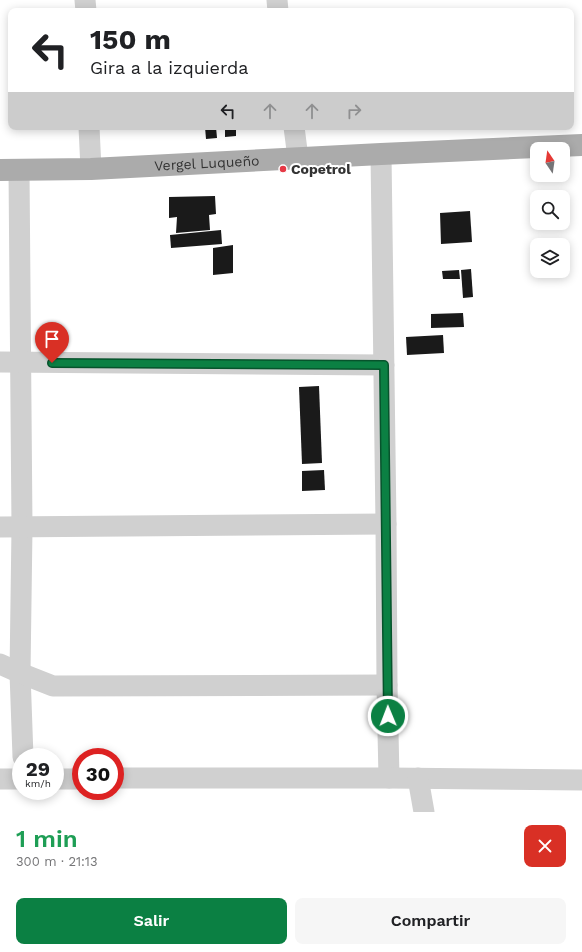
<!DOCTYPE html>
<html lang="es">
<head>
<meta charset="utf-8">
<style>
	:root { --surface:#fff; --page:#f6f6f6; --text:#202124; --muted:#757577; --accent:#0b8043 }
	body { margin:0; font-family:"Work Sans",sans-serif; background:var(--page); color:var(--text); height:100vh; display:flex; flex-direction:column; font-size:15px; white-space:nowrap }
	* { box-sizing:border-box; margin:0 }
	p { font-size:13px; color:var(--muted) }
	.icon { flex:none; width:22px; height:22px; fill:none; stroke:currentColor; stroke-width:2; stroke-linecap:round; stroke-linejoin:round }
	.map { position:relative; height:812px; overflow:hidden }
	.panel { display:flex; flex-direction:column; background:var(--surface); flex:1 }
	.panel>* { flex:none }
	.hud { position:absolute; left:8px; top:8px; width:566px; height:122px; border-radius:8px; box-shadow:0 2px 10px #0003; background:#fff; color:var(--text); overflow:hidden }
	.needle { width:26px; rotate:347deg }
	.tools { position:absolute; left:530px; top:142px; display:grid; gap:8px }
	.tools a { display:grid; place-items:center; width:40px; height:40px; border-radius:8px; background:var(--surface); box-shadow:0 2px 10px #0003; font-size:20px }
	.speed { position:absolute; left:12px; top:748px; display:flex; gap:8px; font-size:20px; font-weight:700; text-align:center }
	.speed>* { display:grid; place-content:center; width:52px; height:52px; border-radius:50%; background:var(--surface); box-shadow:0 2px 10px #0003; line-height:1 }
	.speed small { font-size:10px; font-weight:400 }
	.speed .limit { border:6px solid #d22; background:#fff; color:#111 }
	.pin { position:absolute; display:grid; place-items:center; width:34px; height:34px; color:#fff; margin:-41px -17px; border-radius:50% 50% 50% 0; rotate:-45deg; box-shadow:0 0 4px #0007 }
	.pin .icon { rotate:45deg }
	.me { position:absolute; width:44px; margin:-22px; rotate:359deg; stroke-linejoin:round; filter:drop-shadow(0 0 3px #0008) }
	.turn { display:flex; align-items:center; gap:14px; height:84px; padding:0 16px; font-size:18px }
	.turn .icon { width:52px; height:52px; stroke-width:2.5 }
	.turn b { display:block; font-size:28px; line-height:34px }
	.lanes { display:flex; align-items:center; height:38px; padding:0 16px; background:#0003; justify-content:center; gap:20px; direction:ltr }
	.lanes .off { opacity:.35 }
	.round { display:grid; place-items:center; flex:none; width:42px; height:42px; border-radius:8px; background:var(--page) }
	.head { display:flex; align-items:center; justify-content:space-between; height:68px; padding:0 16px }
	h1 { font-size:24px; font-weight:600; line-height:30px; color:#1e9e55 }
	.action { display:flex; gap:8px; margin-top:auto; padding:8px 16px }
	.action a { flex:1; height:46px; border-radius:8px; background:var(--accent); color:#fff; font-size:16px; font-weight:600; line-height:46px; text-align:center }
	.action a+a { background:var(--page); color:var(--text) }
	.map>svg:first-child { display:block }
	.building { fill:#1a1a1a }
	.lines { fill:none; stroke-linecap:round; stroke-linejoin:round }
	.minor { stroke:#d0d0d0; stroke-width:21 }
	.major { stroke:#ababab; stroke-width:22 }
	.route-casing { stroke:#07532c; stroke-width:10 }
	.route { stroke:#0b8043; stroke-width:7 }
	.poi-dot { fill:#e63946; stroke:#fff; stroke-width:1.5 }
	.labels { text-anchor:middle; stroke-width:4; stroke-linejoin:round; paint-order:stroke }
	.street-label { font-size:14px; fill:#333; stroke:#fff }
	.poi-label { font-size:14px; font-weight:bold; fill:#333; stroke:#fff; text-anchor:start }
</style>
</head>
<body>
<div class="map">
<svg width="582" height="812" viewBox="0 0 582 812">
	<rect width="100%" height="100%" fill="#fff"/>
	<g class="building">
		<polygon points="205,127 216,127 217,138 206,139"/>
		<polygon points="225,127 236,127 236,136 225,137"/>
		<polygon points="215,196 216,214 209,215 210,230 176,233 177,217 169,218 169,197"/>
		<polygon points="470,211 472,242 441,244 440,213"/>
		<polygon points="221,230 222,244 171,248 170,235"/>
		<polygon points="233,245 233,273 213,275 213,248"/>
		<polygon points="471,269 473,297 463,298 461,270"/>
		<polygon points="459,270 460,279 443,279 442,271"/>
		<polygon points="463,313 464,327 431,328 431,314"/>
		<polygon points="443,335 444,353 407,355 406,337"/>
		<polygon points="319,386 322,463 302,464 299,387"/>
		<polygon points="324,470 325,490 302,491 302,471"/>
	</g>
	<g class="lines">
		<g class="minor">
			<polyline points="85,0 86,11"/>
			<polyline points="277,0 278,11"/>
			<polyline points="89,127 91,169"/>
			<polyline points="294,127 298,158"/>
			<polyline points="381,154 386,524 387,685 389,778"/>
			<polyline points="19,170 22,528 20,673 23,757"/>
			<polyline points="0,362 384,365"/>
			<polyline points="0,527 386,524"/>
			<polyline points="0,664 20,673 53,686 387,685"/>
			<polyline points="115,778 389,778 582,780"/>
			<polyline points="418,778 424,812"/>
			<polyline points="0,779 21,779"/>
			<polyline points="55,779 81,779"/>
		</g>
		<path class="major" id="s1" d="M0,170L91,169L381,154L582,145"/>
	</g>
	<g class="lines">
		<g class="route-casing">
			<polyline id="route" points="52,363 384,365 388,716"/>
		</g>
		<use href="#route" class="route"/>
	</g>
	<circle class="poi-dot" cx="283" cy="169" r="4"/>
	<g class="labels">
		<g class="street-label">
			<text dy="5" stroke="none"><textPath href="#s1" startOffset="207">Vergel Luqueño</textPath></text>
		</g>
		<g class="poi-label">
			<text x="291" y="174">Copetrol</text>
		</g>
	</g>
</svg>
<div class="tools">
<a><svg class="needle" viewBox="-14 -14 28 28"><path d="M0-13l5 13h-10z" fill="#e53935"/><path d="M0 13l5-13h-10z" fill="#757577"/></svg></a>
<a><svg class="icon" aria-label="search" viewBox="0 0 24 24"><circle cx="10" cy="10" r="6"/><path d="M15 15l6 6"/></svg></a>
<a><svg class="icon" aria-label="layers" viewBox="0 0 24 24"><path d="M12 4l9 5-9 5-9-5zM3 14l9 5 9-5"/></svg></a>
</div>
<div class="speed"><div>29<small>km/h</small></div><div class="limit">30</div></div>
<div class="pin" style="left:52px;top:363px;background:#d93025"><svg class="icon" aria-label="arrive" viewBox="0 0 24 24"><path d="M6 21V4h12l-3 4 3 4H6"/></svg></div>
<svg class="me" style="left:388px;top:716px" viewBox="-20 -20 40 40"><circle r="17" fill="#0b8043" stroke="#fff" stroke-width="3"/><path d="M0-11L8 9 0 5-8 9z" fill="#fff"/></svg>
<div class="hud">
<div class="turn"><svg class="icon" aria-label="left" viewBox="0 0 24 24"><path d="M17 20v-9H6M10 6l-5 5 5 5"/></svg><div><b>150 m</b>Gira a la izquierda</div></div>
<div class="lanes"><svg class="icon" aria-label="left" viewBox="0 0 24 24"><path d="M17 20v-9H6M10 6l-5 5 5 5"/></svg><svg class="icon off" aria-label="ahead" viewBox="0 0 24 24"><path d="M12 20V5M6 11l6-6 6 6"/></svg><svg class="icon off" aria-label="ahead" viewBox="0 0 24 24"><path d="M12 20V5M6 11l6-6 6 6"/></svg><svg class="icon off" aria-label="right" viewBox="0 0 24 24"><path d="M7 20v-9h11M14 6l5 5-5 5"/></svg></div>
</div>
</div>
<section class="panel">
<div class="head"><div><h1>1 min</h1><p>300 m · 21:13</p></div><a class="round" style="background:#d93025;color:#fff"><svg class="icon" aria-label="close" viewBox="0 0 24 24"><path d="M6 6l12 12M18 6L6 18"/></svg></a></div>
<div class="action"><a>Salir</a><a>Compartir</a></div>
</section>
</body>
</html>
